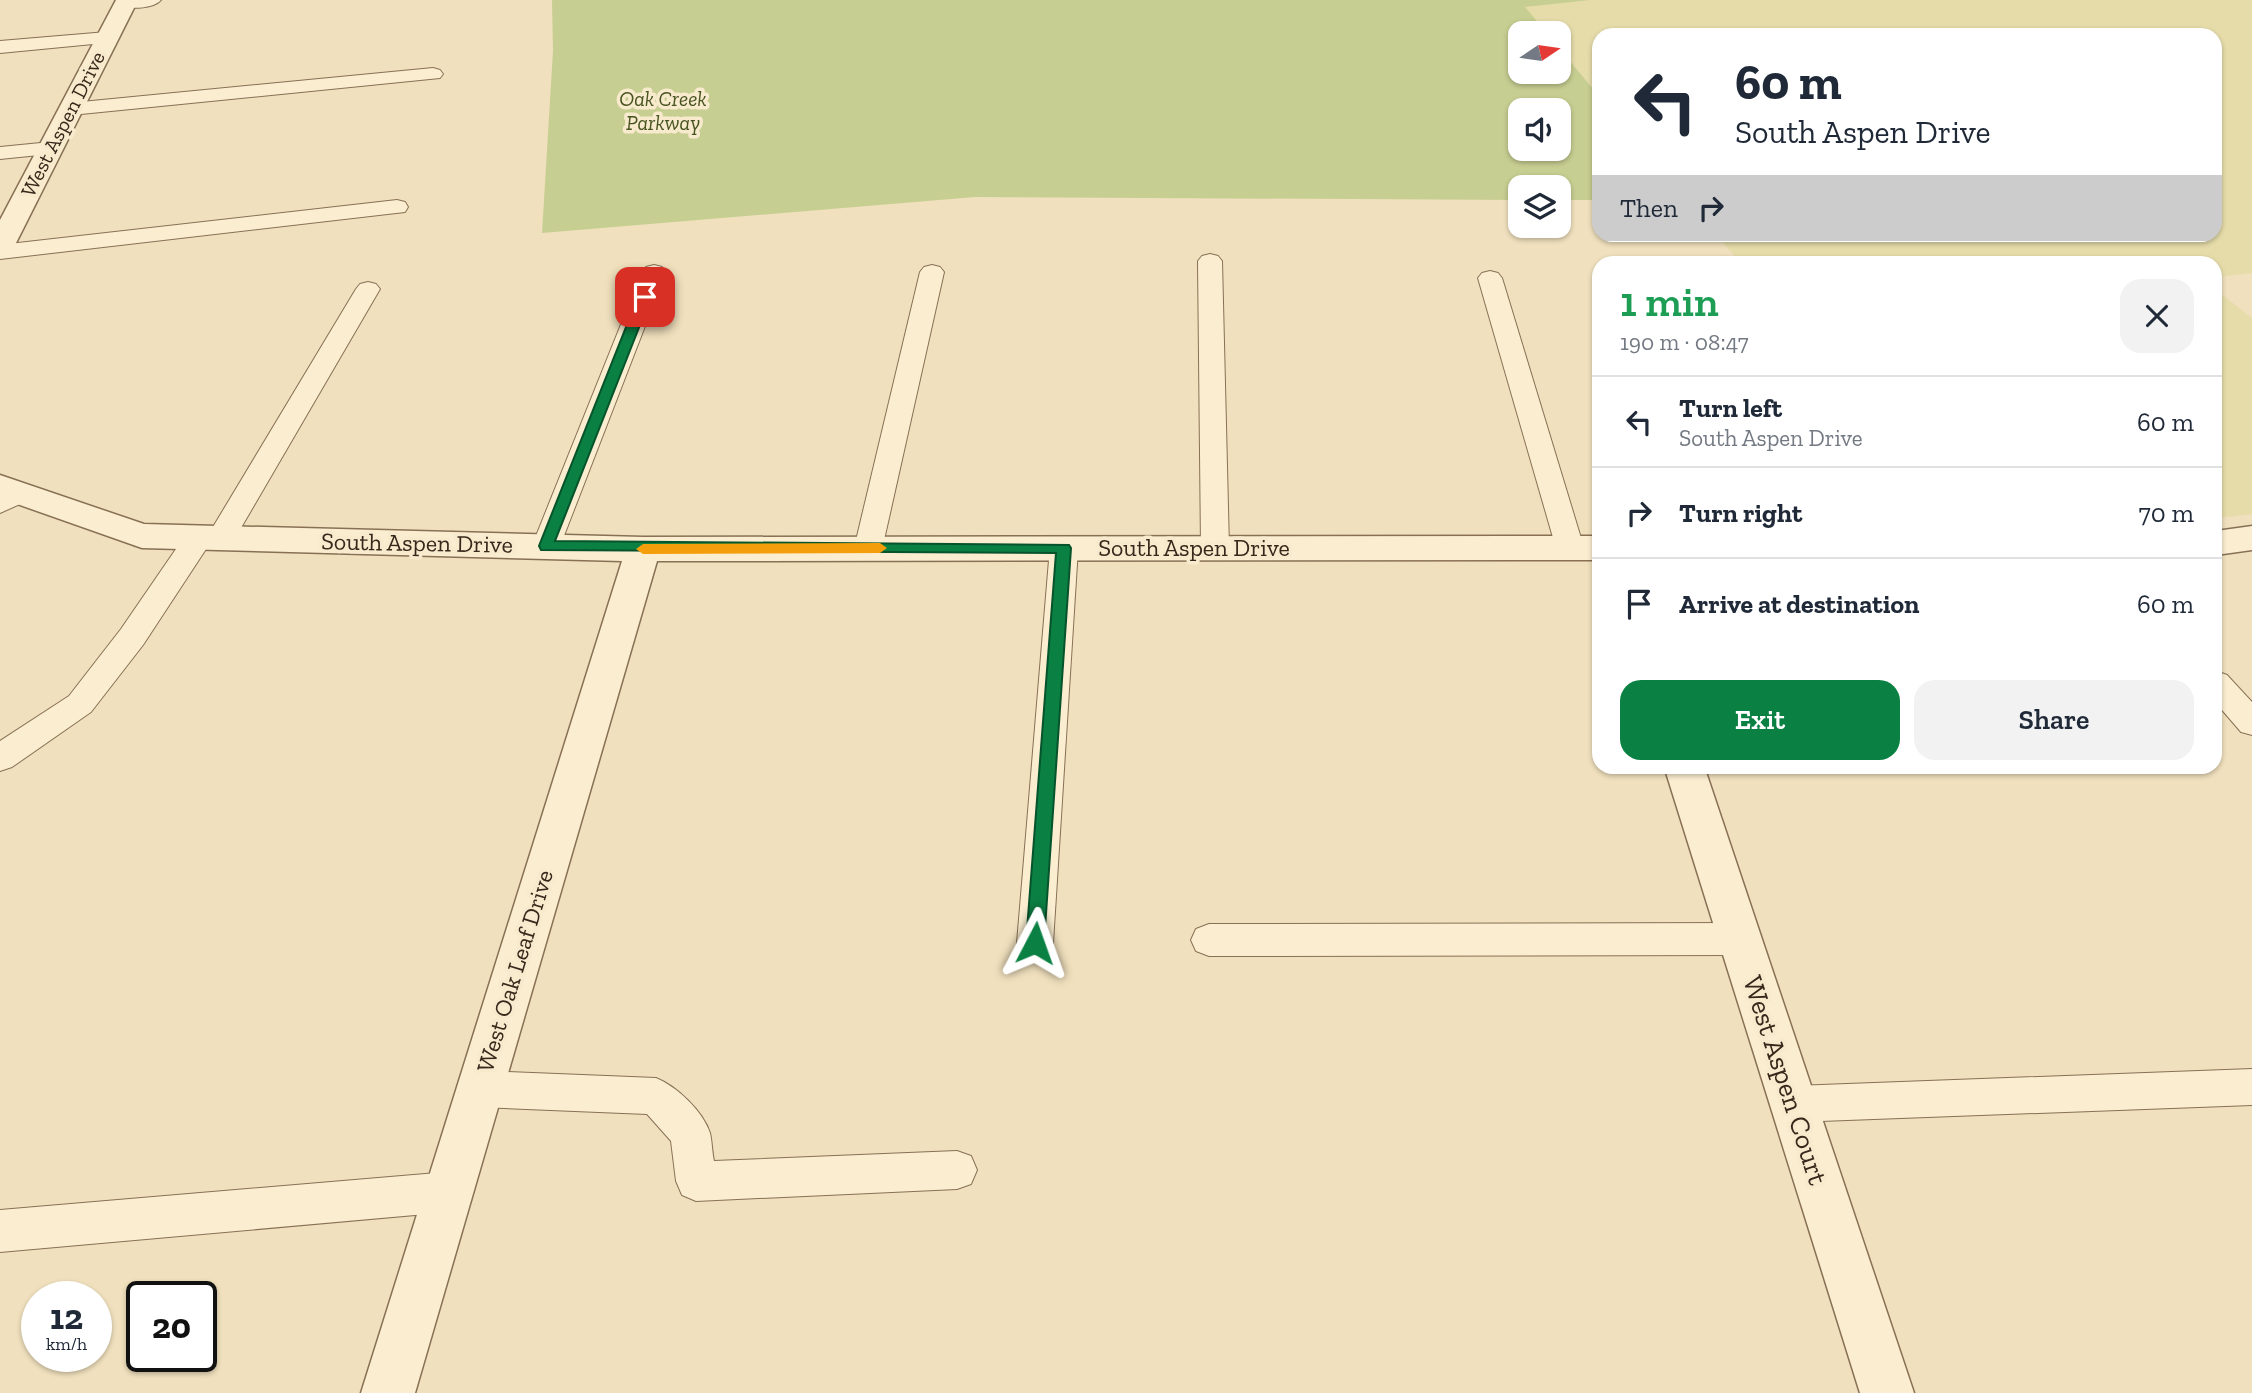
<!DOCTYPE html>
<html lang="en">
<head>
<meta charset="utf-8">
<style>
	:root { --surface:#fff; --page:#f2f2f3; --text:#1f2937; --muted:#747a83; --line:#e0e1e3; --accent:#0b8043 }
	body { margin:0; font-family:"Zilla Slab",serif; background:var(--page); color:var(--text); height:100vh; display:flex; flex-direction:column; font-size:26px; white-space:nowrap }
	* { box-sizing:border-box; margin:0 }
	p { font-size:23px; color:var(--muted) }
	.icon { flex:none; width:38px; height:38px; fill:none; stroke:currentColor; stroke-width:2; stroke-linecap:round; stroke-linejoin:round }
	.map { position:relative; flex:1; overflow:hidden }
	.sheet { position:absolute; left:1592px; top:256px; width:630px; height:518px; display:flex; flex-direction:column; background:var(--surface); border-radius:21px; box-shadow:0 2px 5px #0004 }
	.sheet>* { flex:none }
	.top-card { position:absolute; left:1592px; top:28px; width:630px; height:214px; border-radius:21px; box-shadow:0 2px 5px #0004; background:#fff; color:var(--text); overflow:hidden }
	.needle { width:46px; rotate:77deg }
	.tools { position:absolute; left:1508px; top:21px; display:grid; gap:14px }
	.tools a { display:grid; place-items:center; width:63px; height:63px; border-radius:14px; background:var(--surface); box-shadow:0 2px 5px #0004; font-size:35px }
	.speed { position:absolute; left:21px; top:1281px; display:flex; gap:14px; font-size:35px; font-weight:700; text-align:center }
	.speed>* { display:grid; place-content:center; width:91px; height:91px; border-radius:50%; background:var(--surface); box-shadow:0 2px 5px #0004; line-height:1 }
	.speed small { font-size:18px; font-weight:400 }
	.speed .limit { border:4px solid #111; border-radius:10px; background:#fff; color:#111 }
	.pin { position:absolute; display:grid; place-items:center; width:60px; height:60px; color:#fff; margin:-30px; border-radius:14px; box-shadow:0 4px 10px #0006 }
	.me { position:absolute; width:77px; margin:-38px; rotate:4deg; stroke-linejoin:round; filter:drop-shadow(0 0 5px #0008) }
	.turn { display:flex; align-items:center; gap:24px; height:147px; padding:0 28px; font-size:32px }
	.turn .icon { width:91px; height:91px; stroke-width:2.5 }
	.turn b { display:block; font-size:49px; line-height:60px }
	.then { display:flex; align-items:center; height:66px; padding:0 28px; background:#0003; gap:14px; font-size:26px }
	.round { display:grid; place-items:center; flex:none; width:74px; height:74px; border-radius:21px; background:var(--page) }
	.head { display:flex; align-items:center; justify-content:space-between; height:119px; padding:0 28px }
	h1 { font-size:42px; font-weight:600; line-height:52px; color:#1e9e55 }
	.action { display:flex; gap:14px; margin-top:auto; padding:14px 28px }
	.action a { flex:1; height:80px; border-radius:21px; background:var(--accent); color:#fff; font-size:28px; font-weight:600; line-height:80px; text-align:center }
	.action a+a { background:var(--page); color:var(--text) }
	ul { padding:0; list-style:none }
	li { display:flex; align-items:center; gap:21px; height:91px; padding:0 28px; border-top:2px solid var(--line) }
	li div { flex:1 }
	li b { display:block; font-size:26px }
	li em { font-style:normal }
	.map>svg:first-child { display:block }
	.farmland { fill:#e6dcaa }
	.green { fill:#c7ce91; fill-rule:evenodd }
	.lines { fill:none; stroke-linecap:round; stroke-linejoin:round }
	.lane-casing { stroke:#887055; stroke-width:2 }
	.street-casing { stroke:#887055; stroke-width:3 }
	.lane { fill:#faedd0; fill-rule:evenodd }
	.street { fill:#faedd0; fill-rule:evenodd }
	.route { fill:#0b8043; stroke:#07532c; stroke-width:2 }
	.slow { fill:#f59e0b }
	.labels { text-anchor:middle; stroke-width:7; stroke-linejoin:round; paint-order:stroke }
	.far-park-label { font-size:21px; font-style:italic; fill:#485420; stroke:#f7eacd }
	.far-street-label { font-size:21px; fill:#37281b; stroke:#f7eacd }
	.street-label { font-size:24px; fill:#37281b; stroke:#f7eacd }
	.near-street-label { font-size:28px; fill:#37281b; stroke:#f7eacd }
</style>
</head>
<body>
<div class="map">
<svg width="2252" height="1393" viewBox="0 0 2252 1393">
	<rect width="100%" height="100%" fill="#f0e0bd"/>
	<g class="farmland">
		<polygon points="1591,0 2252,0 2252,273 2216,277 2216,262 1740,262 1716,235 2216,234 2216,35 1600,35 1599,96 1559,48 1559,33 1547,33 1524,7"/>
		<polygon points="2216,290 2252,318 2252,514 2216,518"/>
	</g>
	<path class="green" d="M552,0H1591L1525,7L1547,33H1521V72H1559V48L1599,96V200H1559V187H1521V200L975,197L542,233L553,51ZM1521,110H1559V149H1521Z"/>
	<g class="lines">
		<g class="lane-casing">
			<g id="lane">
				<path d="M118,0H161C153,9 131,9 119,6Z"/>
				<polygon points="107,32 117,38 114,42 0,53 0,41"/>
				<polygon points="433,68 440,70 443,74 440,78 71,115 64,113 61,109 64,105 71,103"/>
				<polygon points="51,142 59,143 62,148 59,153 0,159 0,147"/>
				<polygon points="397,200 405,202 408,207 405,212 0,259 0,245"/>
				<polygon points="1210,254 1218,256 1222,261 1229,548 1225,555 1215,558 1205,555 1201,548 1198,261 1202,256"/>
				<polygon points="654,265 662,267 666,272 560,546 556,553 546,556 536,553 532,546 642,272 646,267"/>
				<polygon points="932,265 940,267 944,272 882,549 878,556 868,559 858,556 854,549 920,272 924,267"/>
				<polygon points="1490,271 1498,273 1502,278 1584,548 1580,555 1570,558 1560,555 1556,548 1478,278 1482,273"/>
				<polygon points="368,282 376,284 380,289 231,545 221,548 210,543 143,645 91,712 12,767 0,771 0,741 69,696 121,629 189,530 199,527 210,532 356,289 360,284"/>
				<polygon points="19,484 29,486 33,493 29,500 0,513 0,492"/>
				<polygon points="1064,538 1074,541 1078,548 1053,943 1048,954 1035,959 1022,954 1017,943 1050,548 1054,541"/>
				<polygon points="2216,671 2227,675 2252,702 2252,735 2241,732 2216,703"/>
				<polygon points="1740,923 1753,928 1758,939 1753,950 1740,955 1209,956 1196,951 1191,940 1196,929 1209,924"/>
				<polygon points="2252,1069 2252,1105 1794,1122 1780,1117 1774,1104 1780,1091 1794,1086"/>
				<path d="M480,1071L656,1078C676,1086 703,1111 710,1133C712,1141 712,1152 714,1161L957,1151L971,1156L977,1170L971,1184L957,1189L696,1201L682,1195L676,1181L671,1141L647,1114L480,1107L466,1102L461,1089L466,1076Z"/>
				<polygon points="449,1172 463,1178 469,1192 463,1206 449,1212 0,1252 0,1210"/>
			</g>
		</g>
		<g class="street-casing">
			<g id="street">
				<polygon points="116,0 138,0 14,247 10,253 0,255 0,220"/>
				<polygon points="0,475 144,524 643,537 1600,536 1600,560 657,561 415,1393 361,1393 622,561 142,548 0,498"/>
				<polygon points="2252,526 2252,550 2216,555 2216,531"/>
				<polygon points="1664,766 1704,766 1914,1393 1860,1393"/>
			</g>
		</g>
		<use href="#lane" class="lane"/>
		<use href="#street" class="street"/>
	</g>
	<polygon class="route" points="645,293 651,297 555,541 1069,545 1071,548 1044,943 1042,949 1035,951 1029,949 1026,943 1056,553 541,550 539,546 638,297"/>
	<polygon class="slow" points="880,543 887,548 880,553 643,554 636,549 643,544"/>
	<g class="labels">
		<g class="far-park-label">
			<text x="663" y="106">Oak Creek<tspan x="663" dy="24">Parkway</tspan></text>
		</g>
		<g class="far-street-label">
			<text transform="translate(63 124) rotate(-63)" y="7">West Aspen Drive</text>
		</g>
		<g class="street-label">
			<text transform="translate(417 543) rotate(1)" y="8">South Aspen Drive</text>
			<text x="1194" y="556">South Aspen Drive</text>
			<text transform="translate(515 971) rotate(-73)" y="8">West Oak Leaf Drive</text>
		</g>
		<g class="near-street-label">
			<text transform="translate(1786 1080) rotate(72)" y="10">West Aspen Court</text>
		</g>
	</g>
</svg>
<div class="tools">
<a><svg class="needle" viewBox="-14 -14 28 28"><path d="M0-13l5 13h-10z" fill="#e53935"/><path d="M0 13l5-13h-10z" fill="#747a83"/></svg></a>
<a><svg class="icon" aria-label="sound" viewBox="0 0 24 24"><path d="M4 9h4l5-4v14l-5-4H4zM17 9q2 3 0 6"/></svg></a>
<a><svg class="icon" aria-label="layers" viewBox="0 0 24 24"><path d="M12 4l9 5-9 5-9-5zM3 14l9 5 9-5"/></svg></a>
</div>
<div class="speed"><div>12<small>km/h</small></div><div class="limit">20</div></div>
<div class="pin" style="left:645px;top:297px;background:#d93025"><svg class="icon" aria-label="arrive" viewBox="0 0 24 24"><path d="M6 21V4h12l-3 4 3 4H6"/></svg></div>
<svg class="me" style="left:1035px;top:943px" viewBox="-20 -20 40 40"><path d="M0-17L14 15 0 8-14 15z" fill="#0b8043" stroke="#fff" stroke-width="4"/></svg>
<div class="top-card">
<div class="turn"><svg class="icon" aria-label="left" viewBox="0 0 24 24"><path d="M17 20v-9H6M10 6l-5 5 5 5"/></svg><div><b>60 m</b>South Aspen Drive</div></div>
<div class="then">Then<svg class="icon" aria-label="right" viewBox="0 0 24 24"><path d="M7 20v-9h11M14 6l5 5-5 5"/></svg></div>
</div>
<section class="sheet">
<div class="head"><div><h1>1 min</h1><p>190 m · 08:47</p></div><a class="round"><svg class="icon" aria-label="close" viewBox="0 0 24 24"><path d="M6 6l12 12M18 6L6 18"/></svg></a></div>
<ul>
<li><svg class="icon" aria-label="left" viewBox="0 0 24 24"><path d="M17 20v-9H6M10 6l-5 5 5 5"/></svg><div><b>Turn left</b><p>South Aspen Drive</p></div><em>60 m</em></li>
<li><svg class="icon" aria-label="right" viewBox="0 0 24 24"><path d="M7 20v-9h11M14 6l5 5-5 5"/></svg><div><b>Turn right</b></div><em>70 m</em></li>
<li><svg class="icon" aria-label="arrive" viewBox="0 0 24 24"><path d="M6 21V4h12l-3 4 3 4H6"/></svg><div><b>Arrive at destination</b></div><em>60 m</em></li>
</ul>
<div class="action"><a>Exit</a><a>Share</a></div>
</section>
</div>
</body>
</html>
